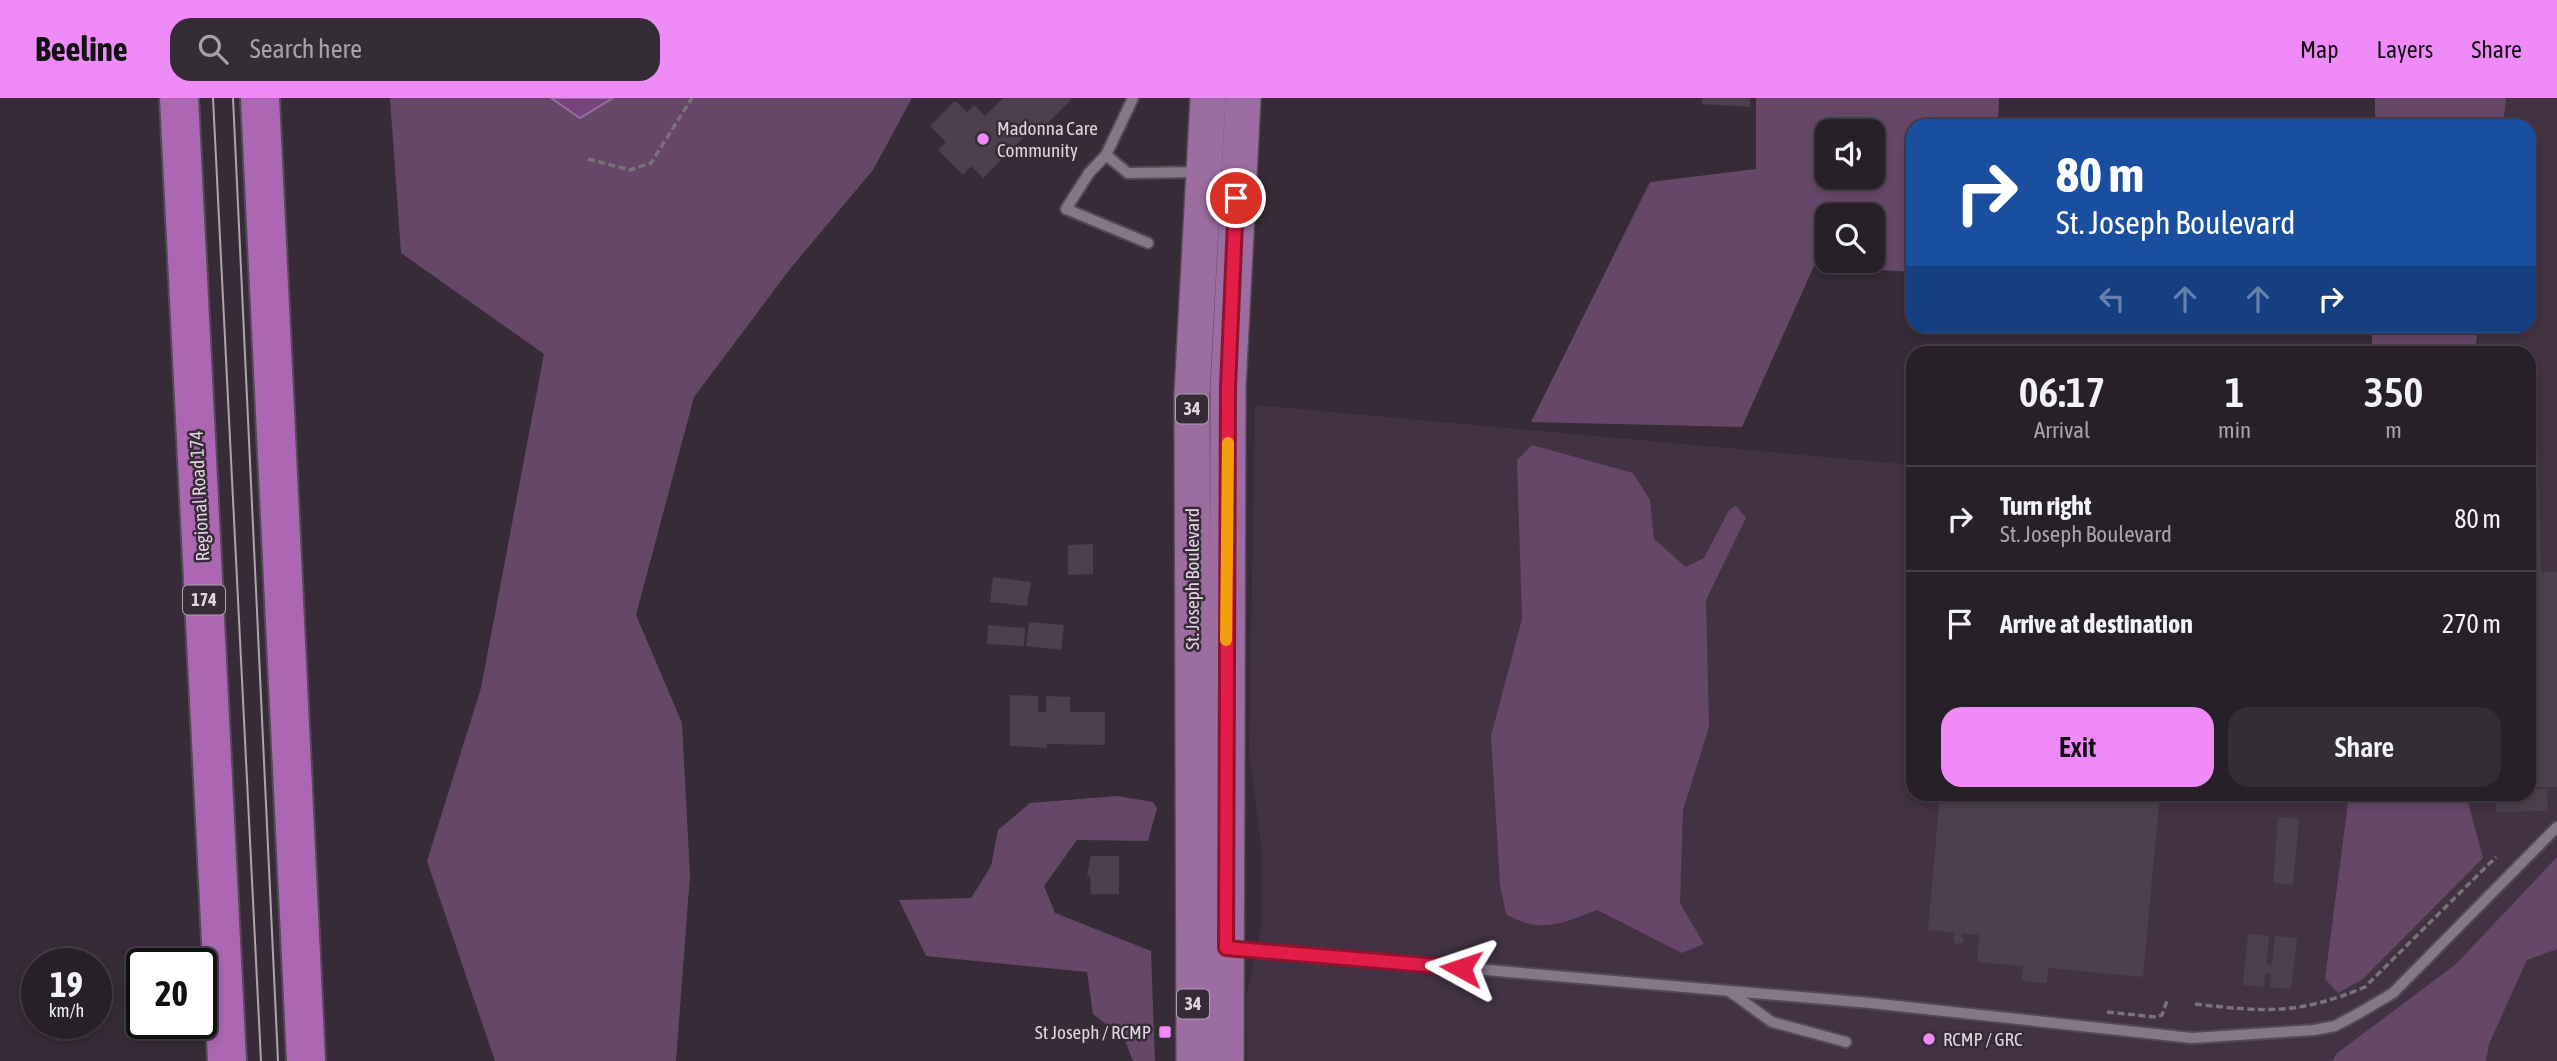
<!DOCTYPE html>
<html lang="en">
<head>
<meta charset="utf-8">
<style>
	:root { --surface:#282029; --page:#342d35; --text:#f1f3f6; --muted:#a5a3a8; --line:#443e46; --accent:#ee8bf8 }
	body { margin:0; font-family:"Asap Condensed",sans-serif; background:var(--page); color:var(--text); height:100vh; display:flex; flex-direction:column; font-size:26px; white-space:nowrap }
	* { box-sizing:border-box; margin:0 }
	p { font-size:23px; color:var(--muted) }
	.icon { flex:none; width:38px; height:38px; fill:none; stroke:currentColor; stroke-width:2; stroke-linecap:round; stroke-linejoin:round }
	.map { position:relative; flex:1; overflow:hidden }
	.drawer { position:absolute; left:1906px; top:248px; width:630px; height:455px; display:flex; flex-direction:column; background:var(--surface); border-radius:21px; box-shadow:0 4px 10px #0003,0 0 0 2px var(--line) }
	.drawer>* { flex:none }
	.banner { position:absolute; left:1906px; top:21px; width:630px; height:214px; border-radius:21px; box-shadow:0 4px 10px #0003,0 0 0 2px var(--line); background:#1a4fa0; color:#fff; overflow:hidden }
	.tools { position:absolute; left:1815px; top:21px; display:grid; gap:14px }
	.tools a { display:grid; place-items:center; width:70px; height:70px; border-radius:14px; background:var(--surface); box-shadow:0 4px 10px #0003,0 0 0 2px var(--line); font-size:35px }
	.speed { position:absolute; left:21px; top:850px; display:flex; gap:14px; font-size:35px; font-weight:700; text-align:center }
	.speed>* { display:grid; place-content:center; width:91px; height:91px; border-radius:50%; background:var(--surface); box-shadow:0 4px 10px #0003,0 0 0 2px var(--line); line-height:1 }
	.speed small { font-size:18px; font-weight:400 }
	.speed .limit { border:4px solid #111; border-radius:10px; background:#fff; color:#111 }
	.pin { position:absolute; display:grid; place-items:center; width:60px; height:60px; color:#fff; margin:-30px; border:4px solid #fff; border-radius:50%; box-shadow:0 2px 7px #0007 }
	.me { position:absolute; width:77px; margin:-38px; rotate:275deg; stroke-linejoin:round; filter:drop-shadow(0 0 5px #0008) }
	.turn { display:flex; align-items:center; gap:24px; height:147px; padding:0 35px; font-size:32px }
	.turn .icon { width:91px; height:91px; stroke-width:2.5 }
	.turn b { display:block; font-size:49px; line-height:60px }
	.lanes { display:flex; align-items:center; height:66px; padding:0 35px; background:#0003; justify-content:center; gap:35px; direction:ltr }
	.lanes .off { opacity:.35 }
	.eta { display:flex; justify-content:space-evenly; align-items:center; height:119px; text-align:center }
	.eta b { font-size:42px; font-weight:600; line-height:49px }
	.button { display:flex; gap:14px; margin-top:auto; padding:14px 35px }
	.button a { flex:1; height:80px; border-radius:21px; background:var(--accent); color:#111; font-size:28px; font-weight:600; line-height:80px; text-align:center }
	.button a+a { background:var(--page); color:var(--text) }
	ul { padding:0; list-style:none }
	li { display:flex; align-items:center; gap:21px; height:105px; padding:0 35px; border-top:2px solid var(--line) }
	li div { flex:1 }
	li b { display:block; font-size:26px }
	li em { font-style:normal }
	header { display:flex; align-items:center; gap:42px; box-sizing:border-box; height:98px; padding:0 35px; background:var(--accent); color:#111 }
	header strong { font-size:33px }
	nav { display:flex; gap:38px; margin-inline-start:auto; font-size:24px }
	.search { width:490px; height:63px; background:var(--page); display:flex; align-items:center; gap:18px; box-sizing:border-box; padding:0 24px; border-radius:21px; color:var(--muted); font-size:26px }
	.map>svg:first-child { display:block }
	.built { fill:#423243 }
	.green { fill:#664768; fill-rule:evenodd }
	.water { fill:#77437c; stroke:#966f9a; stroke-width:2 }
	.building { fill:#4c404d }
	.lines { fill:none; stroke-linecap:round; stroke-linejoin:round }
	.lane-casing { stroke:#534a54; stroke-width:14 }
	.primary-casing { stroke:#534a54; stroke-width:38 }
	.highway-casing { stroke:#534a54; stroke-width:42 }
	.path { stroke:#7a717b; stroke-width:3.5; stroke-dasharray:7 3.5; stroke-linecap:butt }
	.lane { stroke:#857786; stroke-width:10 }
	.primary { stroke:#9c6da0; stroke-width:35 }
	.highway { stroke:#ab67b2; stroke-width:38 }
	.tram { stroke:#ada4ad; stroke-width:2 }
	.route-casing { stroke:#92132f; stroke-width:18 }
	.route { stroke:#e11d48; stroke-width:12 }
	.slow { stroke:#f59e0b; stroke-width:12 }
	.poi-dot { fill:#ee8bf8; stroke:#362b37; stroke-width:2.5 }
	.labels { text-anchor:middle; stroke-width:5; stroke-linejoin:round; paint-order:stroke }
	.shield { fill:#362b37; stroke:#aca3ad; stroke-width:2 }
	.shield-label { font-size:18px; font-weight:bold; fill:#dfd7df }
	.poi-label { font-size:19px; fill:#dfd7df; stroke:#362b37; text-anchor:start }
	.street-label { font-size:19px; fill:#dfd7df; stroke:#362b37 }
</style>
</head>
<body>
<header>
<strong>Beeline</strong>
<div class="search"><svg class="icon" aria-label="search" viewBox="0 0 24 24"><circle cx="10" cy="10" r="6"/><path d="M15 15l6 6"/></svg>Search here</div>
<nav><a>Map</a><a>Layers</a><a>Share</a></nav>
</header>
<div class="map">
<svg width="2557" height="963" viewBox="0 0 2557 963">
	<rect width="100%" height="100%" fill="#362b37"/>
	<polygon class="built" points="2497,0 2557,0 2557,963 1247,963 1246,899 1262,826 1262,754 1249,654 1255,307 1913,367 1913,696 2529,696 2529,256 2477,255 2479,228 2529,228 2529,28 2495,28"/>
	<g class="green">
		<polygon points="390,0 912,0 873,72 790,171 694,299 636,517 682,625 690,777 676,963 495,963 427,763 481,590 544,256 401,155"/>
		<path d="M1756,0H1999L1998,28H1913V174L1814,168L1742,329L1531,324L1650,84L1756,71ZM1872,33V79H1827V33ZM1872,117V163H1827V117Z"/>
		<polygon points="2375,0 2506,0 2503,28 2375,28"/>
		<polygon points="2372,228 2479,228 2474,256 2372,255"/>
		<path d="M1532,347L1633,375L1650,402L1654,441L1686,469L1704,460L1729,412L1736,408L1746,420L1706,502L1709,629L1683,712L1680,805L1704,846L1682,855L1597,812C1563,825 1540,837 1506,816L1500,787L1491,638L1522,521L1517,362Z"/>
		<polygon points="2349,697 2466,697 2483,760 2363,881 2338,895 2325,881"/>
		<polygon points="1117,698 1153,704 1157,710 1148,743 1077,742 1044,788 1055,815 1151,853 1155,963 1133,963 1124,940 1093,916 1087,874 926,858 899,802 971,800 991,768 998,732 1030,705"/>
		<polygon points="2557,759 2557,851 2527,862 2489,946 2486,963 2332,963 2336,956 2456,866"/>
	</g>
	<polygon class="water" points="551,0 613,0 580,20"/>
	<g class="building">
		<polygon points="1003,0 1073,0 1035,38 1030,33 983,80 971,68 963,77 938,52 946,44 930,28 955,3 967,14 974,7 985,18"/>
		<polygon points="1702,0 1750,0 1750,9 1702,6"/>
		<polygon points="2529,314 2534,314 2535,349 2538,349 2541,474 2557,474 2557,689 2529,689"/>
		<polygon points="1093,446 1093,476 1068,477 1068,447"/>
		<polygon points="993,479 1031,484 1027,508 990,504"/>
		<polygon points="1029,524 1064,527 1061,552 1026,548"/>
		<polygon points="988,527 1025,530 1024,548 987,546"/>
		<polygon points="1010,597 1038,598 1038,614 1046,614 1046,598 1070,599 1070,614 1105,614 1105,647 1047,646 1047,650 1010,648"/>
		<polygon points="2529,691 2547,691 2548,713 2496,714 2496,696 2529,696"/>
		<polygon points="1940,696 2160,696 2143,879 2048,870 2047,885 2022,883 2023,868 1977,864 1979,837 1961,835 1964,844 1955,847 1953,838 1956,835 1928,832"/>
		<polygon points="2278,719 2299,721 2293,787 2273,785"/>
		<polygon points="1091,758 1119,758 1119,796 1091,796 1090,778 1087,778"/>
		<polygon points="2248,836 2269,838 2266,866 2272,867 2275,838 2297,840 2291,891 2270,889 2271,876 2265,875 2264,889 2243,887"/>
	</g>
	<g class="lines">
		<g class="lane-casing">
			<g id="lane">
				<polyline points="1133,0 1106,57 1128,75 1198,74"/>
				<polyline points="1106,57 1089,75 1066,111 1148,145"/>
				<polyline points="1231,850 1870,905 2192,940 2314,932 2335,928 2361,914 2393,895 2557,729"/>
				<polyline points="1729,893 1772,924 1846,944"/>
			</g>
		</g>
		<g class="primary-casing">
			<g id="primary">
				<polyline points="1194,963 1192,296 1208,0"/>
				<polyline points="1226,963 1228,289 1243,0"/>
			</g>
		</g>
		<g class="highway-casing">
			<g id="highway">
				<polyline points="179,0 227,963"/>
				<polyline points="260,0 306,963"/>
			</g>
		</g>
		<g class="path">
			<polyline points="588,61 630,72 651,65 692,0"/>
			<path d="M2195,906C2265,914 2298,917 2365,889L2496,759"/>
			<polyline points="2107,914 2156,919 2162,917 2167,903"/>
		</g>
		<use href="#lane" class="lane"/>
		<use href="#primary" class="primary"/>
		<use href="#highway" class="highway"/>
		<g class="tram">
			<polyline points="213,0 261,963"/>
			<polyline points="233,0 278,963"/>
		</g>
	</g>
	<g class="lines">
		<g class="route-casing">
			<polyline id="route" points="1236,100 1228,289 1226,850 1461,870"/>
		</g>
		<use href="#route" class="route"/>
		<polyline class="slow" points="1226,542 1228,345"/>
	</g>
	<g class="poi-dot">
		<circle cx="983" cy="41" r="7"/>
		<rect x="1158" y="927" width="14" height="14" rx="3.5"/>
		<circle cx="1929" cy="941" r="7"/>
	</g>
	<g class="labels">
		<g class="shield">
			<rect x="1176" y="296.5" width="32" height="29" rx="5"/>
			<rect x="183" y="487.5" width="42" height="29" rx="5"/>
			<rect x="1177" y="891.5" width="32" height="29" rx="5"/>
		</g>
		<g class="shield-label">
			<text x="1192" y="317">34</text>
			<text x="204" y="508">174</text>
			<text x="1193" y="912">34</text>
		</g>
		<g class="poi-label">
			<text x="997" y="37">Madonna Care<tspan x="997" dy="22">Community</tspan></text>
			<text x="1151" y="941" text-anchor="end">St Joseph / RCMP</text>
			<text x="1943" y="948">RCMP / GRC</text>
		</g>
		<g class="street-label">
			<text transform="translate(199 398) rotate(-93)" y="7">Regional Road 174</text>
			<text transform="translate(1192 481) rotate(-90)" y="7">St. Joseph Boulevard</text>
		</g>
	</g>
</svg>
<div class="tools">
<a><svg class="icon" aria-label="sound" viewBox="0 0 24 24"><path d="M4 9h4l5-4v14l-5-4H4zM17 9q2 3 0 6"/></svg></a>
<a><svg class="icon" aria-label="search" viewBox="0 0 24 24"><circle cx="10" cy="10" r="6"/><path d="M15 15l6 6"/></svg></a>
</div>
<div class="speed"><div>19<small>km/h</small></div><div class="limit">20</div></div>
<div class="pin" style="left:1236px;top:100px;background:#d93025"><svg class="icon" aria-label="arrive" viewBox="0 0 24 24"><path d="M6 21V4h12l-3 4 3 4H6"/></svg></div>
<svg class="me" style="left:1461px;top:870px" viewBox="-20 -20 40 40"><path d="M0-17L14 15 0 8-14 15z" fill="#e11d48" stroke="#fff" stroke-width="4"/></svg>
<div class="banner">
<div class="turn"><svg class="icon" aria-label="right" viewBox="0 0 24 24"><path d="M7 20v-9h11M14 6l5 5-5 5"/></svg><div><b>80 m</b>St. Joseph Boulevard</div></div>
<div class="lanes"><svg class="icon off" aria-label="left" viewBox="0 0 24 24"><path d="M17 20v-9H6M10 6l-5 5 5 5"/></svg><svg class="icon off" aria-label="ahead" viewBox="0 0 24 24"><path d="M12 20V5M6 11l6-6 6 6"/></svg><svg class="icon off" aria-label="ahead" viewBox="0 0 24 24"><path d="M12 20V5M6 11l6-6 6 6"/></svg><svg class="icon" aria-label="right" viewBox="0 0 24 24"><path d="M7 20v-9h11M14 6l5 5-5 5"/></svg></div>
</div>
<section class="drawer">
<div class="eta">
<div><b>06:17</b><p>Arrival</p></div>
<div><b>1</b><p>min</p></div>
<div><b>350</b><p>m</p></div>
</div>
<ul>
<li><svg class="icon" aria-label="right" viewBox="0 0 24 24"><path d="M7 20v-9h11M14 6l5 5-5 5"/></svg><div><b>Turn right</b><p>St. Joseph Boulevard</p></div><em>80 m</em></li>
<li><svg class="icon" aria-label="arrive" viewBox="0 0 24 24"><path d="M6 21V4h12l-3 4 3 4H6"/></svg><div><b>Arrive at destination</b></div><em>270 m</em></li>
</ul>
<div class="button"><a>Exit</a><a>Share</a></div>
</section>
</div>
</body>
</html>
